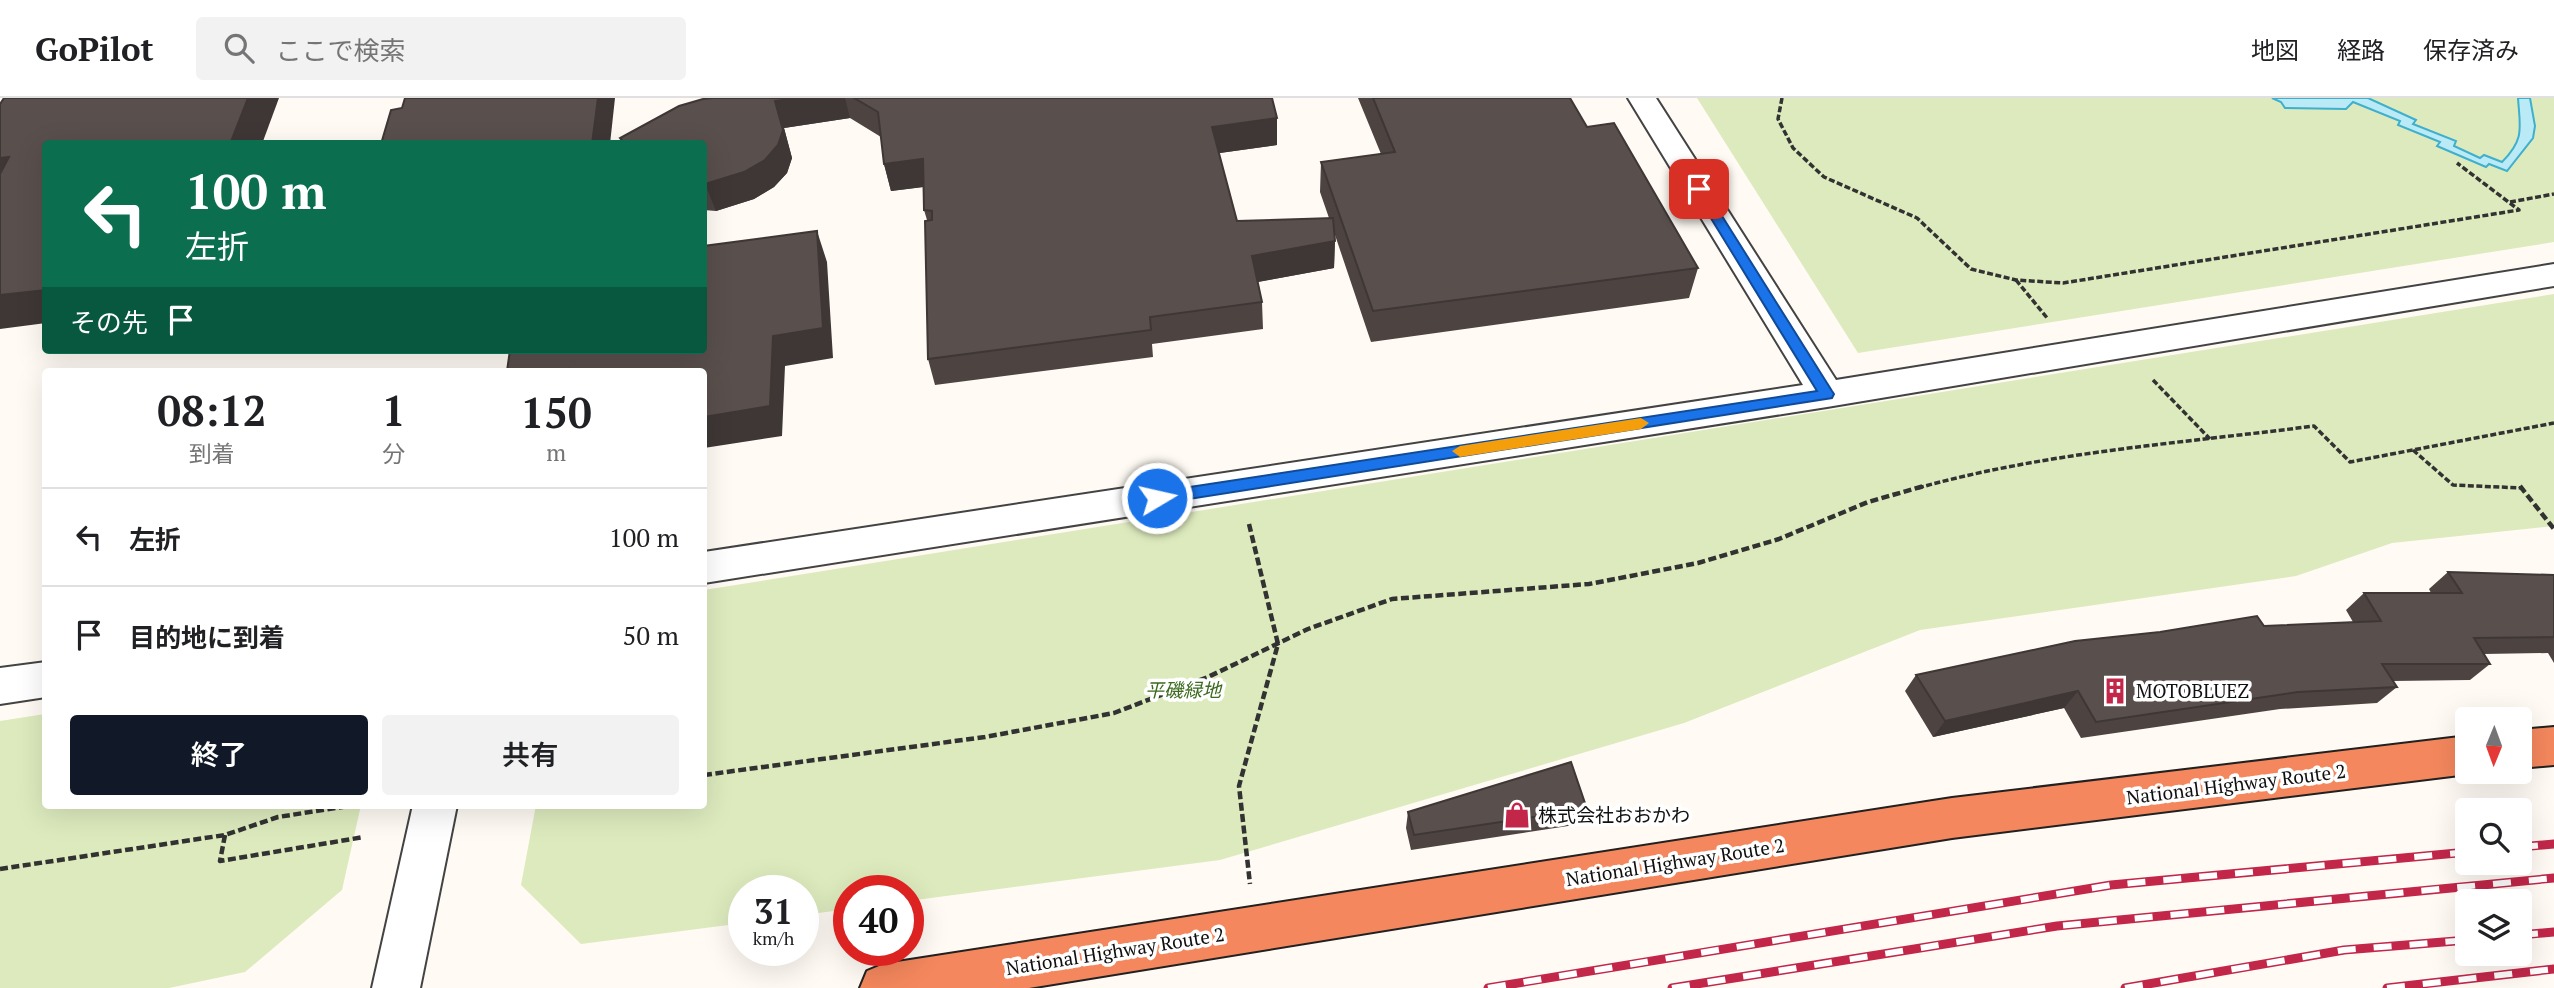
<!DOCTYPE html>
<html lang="ja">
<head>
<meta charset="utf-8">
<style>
	:root { --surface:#fff; --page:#f2f2f2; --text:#202124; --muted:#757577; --line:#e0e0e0; --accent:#111827 }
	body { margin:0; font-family:"PT Serif","Noto Sans JP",serif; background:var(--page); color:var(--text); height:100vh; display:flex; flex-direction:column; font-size:26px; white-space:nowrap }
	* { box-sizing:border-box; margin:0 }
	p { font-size:23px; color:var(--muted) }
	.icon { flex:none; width:38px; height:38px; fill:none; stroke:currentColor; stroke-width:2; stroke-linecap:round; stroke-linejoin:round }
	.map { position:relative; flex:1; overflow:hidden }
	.drawer { position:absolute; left:42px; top:270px; width:665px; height:441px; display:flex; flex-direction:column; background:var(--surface); border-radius:7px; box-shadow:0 7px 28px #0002 }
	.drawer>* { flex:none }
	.hud { position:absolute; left:42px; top:42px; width:665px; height:214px; border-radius:7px; box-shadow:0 7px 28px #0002; background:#0b6e4f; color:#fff; overflow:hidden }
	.needle { width:46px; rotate:181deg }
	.buttons { position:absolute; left:2455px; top:609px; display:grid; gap:14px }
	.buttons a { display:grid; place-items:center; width:77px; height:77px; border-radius:7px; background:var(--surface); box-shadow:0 7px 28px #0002; font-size:35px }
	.speed { position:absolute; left:728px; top:777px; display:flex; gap:14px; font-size:35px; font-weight:700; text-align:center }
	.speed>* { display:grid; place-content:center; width:91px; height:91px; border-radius:50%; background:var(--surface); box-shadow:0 7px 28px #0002; line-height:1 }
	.speed small { font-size:18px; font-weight:400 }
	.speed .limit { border:10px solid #d22; background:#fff; color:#111 }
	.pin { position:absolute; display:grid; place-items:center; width:60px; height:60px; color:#fff; margin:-30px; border-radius:14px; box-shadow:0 4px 10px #0006 }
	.me { position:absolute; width:77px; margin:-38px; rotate:81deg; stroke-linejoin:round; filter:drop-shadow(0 0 5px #0008) }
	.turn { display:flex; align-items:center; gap:24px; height:147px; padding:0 28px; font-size:32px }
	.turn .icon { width:91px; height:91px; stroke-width:2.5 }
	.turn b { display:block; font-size:49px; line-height:60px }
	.then { display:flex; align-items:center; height:66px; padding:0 28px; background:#0003; gap:14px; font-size:26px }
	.eta { display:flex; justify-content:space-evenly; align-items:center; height:119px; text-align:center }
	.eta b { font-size:42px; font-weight:600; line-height:49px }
	.primary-button { display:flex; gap:14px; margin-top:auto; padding:14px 28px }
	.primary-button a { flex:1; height:80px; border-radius:7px; background:var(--accent); color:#fff; font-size:28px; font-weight:600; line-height:80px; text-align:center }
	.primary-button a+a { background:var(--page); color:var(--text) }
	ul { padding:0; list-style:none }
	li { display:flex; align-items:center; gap:21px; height:98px; padding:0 28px; border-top:2px solid var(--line) }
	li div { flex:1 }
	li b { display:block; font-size:26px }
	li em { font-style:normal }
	header { display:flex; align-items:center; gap:42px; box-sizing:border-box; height:98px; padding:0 35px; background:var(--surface); border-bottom:2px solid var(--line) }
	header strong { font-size:33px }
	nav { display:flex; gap:38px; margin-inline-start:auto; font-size:24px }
	.search { width:490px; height:63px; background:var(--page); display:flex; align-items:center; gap:18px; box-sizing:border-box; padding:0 24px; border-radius:7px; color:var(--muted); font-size:26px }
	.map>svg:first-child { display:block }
	.green { fill:#ddeabd }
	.water { fill:#b9eaf6; stroke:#3fafce; stroke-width:2 }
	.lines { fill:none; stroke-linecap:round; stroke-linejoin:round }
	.minor-casing { stroke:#434343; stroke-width:4 }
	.highway-casing { stroke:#212121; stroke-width:4 }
	.path-far1 { stroke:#323232; stroke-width:3.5; stroke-dasharray:6 2.5; stroke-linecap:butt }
	.path { stroke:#323232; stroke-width:4.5; stroke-dasharray:8 3.5; stroke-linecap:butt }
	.minor { fill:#fff; fill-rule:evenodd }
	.highway { fill:#f4875d; fill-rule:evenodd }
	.rail-casing { stroke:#c2274a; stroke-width:9 }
	.rail { stroke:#fff; stroke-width:6; stroke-dasharray:18; stroke-linecap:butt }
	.wall { fill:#4d4442 }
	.shaded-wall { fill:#3e3736 }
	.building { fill:#594f4d; stroke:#3e3736; stroke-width:2 }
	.route { fill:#1a73e8; stroke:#114b97; stroke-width:2 }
	.slow { fill:#f59e0b }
	.labels { text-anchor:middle; stroke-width:7; stroke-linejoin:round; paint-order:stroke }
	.park-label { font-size:19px; font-style:italic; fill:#3c6a1f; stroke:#fff }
	.poi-label { font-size:19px; fill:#101010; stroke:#fff; text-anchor:start }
	.street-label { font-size:19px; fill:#101010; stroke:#fff }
</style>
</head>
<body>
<header>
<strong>GoPilot</strong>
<div class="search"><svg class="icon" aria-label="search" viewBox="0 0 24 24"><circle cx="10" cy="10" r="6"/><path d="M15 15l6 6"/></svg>ここで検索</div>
<nav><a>地図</a><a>経路</a><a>保存済み</a></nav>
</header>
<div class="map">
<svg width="2554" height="890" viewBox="0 0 2554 890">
	<rect width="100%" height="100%" fill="#fffbf4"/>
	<g class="green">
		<polygon points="1697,0 2554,0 2554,144 1858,255"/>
		<polygon points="2554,196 2554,428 2392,445 2296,478 1920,532 1684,625 1220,762 908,803 908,793 849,793 849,811 803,817 803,793 744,793 744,825 581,846 521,787 536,707 704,707 704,492"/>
		<polygon points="45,616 46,707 361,707 342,792 245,874 169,890 0,890 0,623"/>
	</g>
	<path class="water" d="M2272,0H2368L2416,22L2413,26L2456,43L2454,48L2480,60L2484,57L2502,64C2525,41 2520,30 2518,0H2530L2535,28L2533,40L2507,73L2489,66L2486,69L2437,48L2440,44L2398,27L2400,23L2353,4L2346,11L2285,10L2281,4Z"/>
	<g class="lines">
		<g class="minor-casing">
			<g id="minor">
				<polygon points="1628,0 1656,0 1836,282 2554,166 2554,188 1827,309 704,485 704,454 1803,287"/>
				<polygon points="46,564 46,599 0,606 0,570"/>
				<polygon points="413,707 457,707 420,890 372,890"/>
			</g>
		</g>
		<g class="highway-casing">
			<g id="highway">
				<polygon points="2554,629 2554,667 2520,670 2520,632"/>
				<polygon points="2468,638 2468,674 2474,674 2468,676 1952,740 1029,890 860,890 867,873 884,866 1952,700"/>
			</g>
		</g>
		<g class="path-far1">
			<polyline points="1782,0 1778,21 1793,50 1824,79 1917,120 1971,171 2016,182 2063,185 2519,112 2457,65"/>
			<polyline points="2510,104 2554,96"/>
			<polyline points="2016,182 2048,221"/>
			<polyline points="2153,282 2210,341"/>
			<polyline points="2413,352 2453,387 2522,390"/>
			<path d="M1918,390C2046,354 2183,345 2314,328L2350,364L2554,325"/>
		</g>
		<g class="path">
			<polyline points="2520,388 2554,431"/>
			<polyline points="1249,426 1278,546 1239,688 1250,786"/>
			<polyline points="704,677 985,639 1114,615 1208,579 1308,531 1392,501 1589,486 1698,465 1779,441 1868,404 1924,388"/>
			<polyline points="225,737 220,763 364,739"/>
			<polyline points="0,771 225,737 278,719 355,707"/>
		</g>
		<use href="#minor" class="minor"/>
		<use href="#highway" class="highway"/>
		<g class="rail-casing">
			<g id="rail">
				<polyline points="2520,749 2554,746"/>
				<polyline points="2520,837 2554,834"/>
				<polyline points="1488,890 2111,787 2468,754"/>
				<polyline points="1672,890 2057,828 2554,780"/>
				<polyline points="2125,890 2344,852 2468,842"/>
				<polyline points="2387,890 2554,871"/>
			</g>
		</g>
		<use href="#rail" class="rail"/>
	</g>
	<g class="wall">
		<polygon points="713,0 1272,0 1277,47 1219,55 1237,123 1329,120 1320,94 1321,64 1381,56 1358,0 1570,0 1587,29 1698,170 1689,200 1371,244 1335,137 1334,170 1258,184 1262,204 1263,231 1152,246 1153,259 935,287 928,261 927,122 924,112 924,89 891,93 884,66 881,39 850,20 784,30 792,60 787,75 774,89 754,101 716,113 704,112 704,46 622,46 620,40"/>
		<polygon points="2448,474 2554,477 2554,565 2548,555 2484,556 2490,566 2470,582 2393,583 2397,589 2377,605 2280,611 2081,640 2064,610 1933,639 1905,593 1916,577 2264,528 2353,524 2346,512 2364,495 2431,495 2429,491"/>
		<polygon points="1587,711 1581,726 1411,752 1406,730 1408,714"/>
	</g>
	<g class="shaded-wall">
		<polygon points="248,0 279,0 262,46 230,46"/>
		<polygon points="598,0 615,0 610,46 592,46"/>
		<polygon points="797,0 845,0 850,20 784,30 792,60 787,75 774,89 754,101 716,113 705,86 775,3"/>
		<polygon points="1277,20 1277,47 1213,56 1212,29"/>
		<polygon points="9,59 0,92 0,60"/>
		<polygon points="923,61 930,88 891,93 884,66"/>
		<polygon points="817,133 827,164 833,260 785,268 782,338 704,350 704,319 773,238"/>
		<polygon points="1335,143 1334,170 1252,185 1252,158"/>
		<polygon points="46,192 46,225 0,231 0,197"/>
		<polygon points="2078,593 2064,610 1933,639 1945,623"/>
	</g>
	<g class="building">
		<polygon points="4,0 248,0 230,46 46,46 46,192 0,197 0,76 9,59 0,60 0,6"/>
		<polygon points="405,0 598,0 592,46 381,46 391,12 402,10"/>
		<polygon points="713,0 797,0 775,3 783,32 778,47 765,62 744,74 705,86 704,86 704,46 625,46 620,40 679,8 703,1"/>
		<polygon points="854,0 1272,0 1277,20 1212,29 1237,123 1333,120 1335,143 1252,158 1262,204 1150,219 1151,232 928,261 925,123 932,122 932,113 924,112 923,61 884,66 878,14"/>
		<polygon points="1373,0 1570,0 1587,29 1614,25 1698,170 1373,213 1321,64 1395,54"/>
		<polygon points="817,133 823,230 773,238 770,308 704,319 704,273 568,273 568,271 555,273 507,273 510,252 704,252 704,148"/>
		<polygon points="2448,474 2554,477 2554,539 2474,540 2490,566 2382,566 2397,589 2298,594 2096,624 2078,593 1945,623 1916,577 2075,543 2160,534 2257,518 2264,528 2381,523 2364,495 2462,495"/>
		<polygon points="1571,664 1587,711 1414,737 1408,714"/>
	</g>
	<polygon class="route" points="1699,87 1705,91 1832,293 1834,296 1832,300 1157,406 1152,404 1150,400 1152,396 1157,394 1817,293 1693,91"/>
	<polygon class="slow" points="1641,320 1649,325 1641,331 1460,359 1452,353 1460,348"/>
	<defs>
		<g id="building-bare" transform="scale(2.1)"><path d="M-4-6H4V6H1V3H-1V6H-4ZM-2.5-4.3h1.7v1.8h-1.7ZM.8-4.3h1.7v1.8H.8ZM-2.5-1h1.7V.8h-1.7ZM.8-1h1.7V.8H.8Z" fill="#c2274a" stroke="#fff" stroke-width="2.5" paint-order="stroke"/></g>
		<g id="shop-bare" transform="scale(2.1)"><path d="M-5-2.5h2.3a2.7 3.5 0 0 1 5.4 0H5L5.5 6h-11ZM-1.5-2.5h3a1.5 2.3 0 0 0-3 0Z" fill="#c2274a" stroke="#fff" stroke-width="2.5" paint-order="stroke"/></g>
	</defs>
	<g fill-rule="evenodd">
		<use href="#building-bare" x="2115" y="593"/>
		<use href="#shop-bare" x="1517" y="717"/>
	</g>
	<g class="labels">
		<g class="park-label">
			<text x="1183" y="599">平磯緑地</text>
		</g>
		<g class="poi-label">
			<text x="2136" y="600">MOTOBLUEZ</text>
			<text x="1538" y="724">株式会社おおかわ</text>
		</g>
		<g class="street-label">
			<text transform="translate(2236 686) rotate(-7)" y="7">National Highway Route 2</text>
			<text transform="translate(1675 764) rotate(-9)" y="7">National Highway Route 2</text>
			<text transform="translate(1115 853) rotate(-9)" y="7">National Highway Route 2</text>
		</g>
	</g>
</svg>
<div class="buttons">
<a><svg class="needle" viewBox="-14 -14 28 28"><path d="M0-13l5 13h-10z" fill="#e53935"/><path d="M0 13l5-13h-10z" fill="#757577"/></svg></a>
<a><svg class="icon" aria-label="search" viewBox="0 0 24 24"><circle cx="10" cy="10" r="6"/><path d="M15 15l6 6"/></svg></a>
<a><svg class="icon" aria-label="layers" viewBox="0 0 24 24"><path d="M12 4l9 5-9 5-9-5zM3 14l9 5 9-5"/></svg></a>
</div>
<div class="speed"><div>31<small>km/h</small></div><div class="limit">40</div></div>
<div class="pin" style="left:1699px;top:91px;background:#d93025"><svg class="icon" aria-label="arrive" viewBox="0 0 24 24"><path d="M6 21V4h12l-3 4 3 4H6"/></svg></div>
<svg class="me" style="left:1157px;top:400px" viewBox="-20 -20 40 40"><circle r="17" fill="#1a73e8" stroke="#fff" stroke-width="3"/><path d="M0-11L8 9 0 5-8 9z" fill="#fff"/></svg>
<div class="hud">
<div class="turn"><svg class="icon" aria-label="left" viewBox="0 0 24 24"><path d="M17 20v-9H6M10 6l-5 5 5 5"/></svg><div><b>100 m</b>左折</div></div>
<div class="then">その先<svg class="icon" aria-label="arrive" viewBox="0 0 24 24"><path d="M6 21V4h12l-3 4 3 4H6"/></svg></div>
</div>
<section class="drawer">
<div class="eta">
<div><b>08:12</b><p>到着</p></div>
<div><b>1</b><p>分</p></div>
<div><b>150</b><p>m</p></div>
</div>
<ul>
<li><svg class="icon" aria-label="left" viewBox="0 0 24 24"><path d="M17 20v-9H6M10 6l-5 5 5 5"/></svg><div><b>左折</b></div><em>100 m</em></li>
<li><svg class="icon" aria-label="arrive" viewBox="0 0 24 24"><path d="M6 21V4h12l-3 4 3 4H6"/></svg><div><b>目的地に到着</b></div><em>50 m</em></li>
</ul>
<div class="primary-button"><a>終了</a><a>共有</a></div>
</section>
</div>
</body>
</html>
